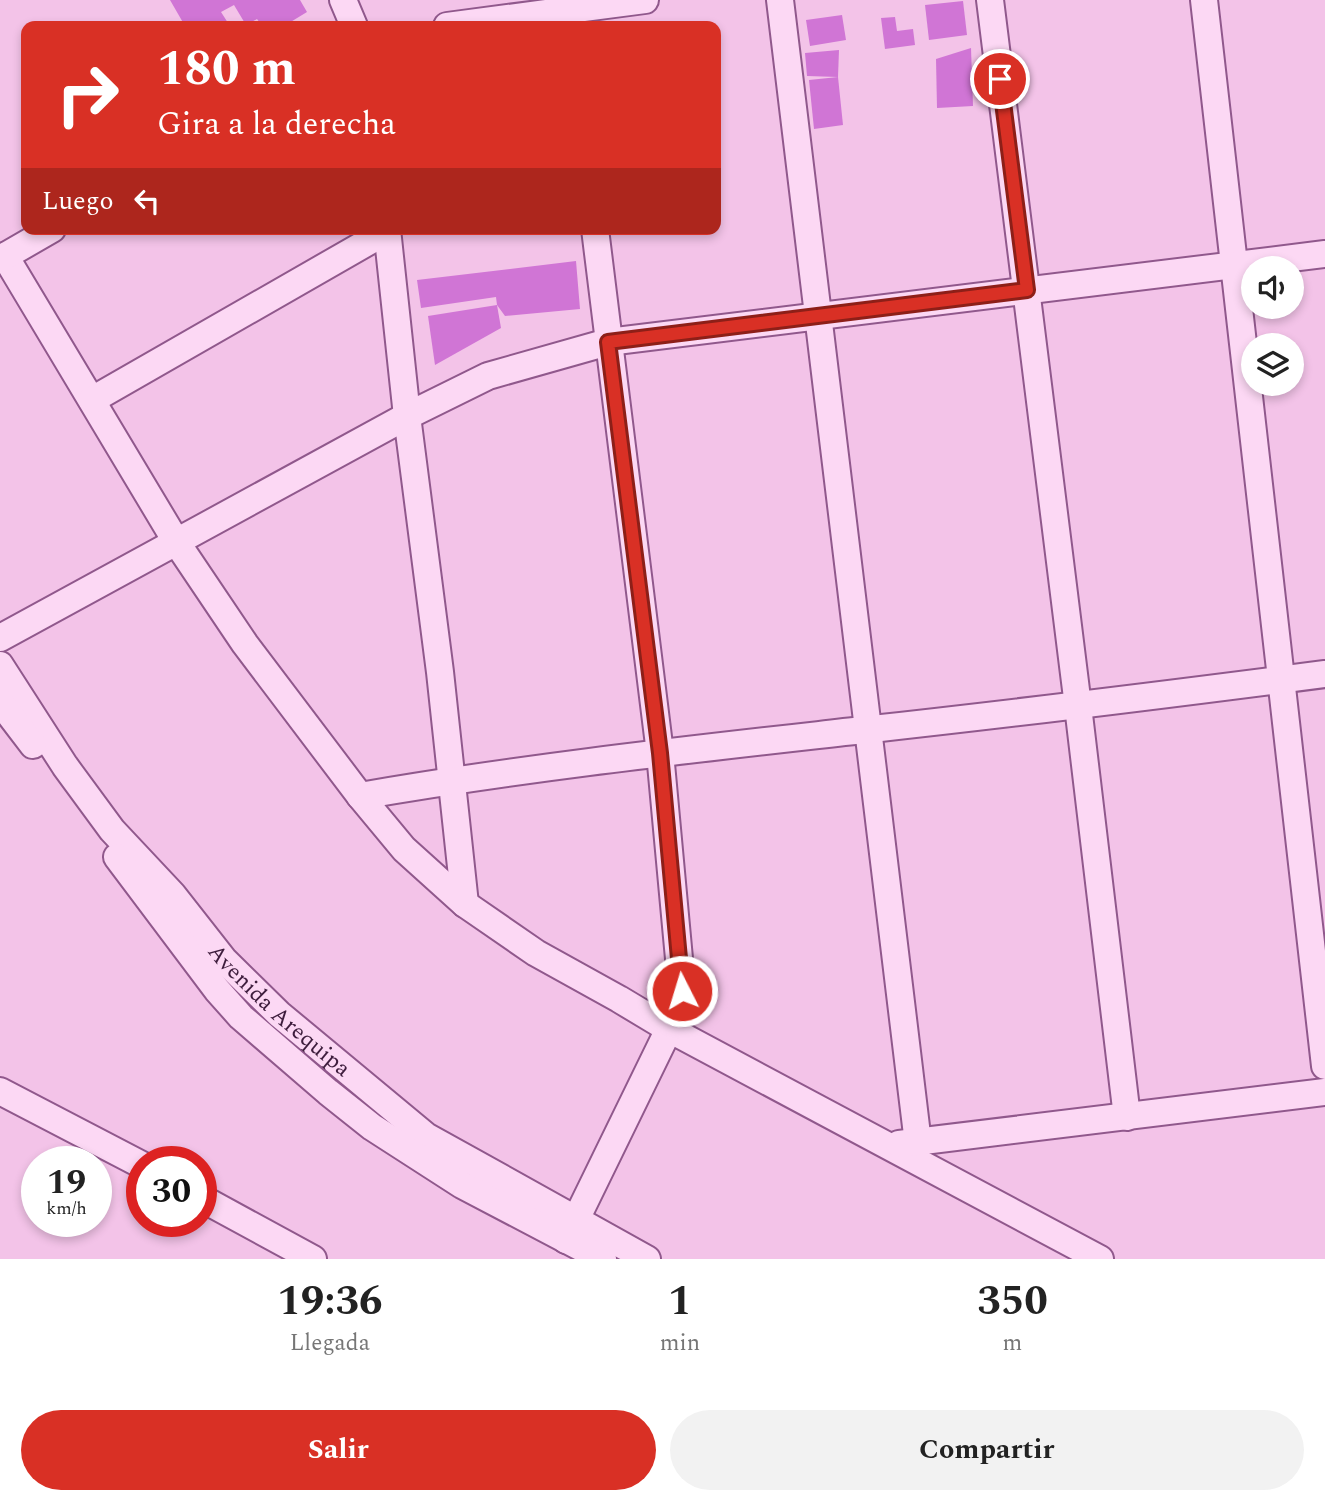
<!DOCTYPE html>
<html lang="es">
<head>
<meta charset="utf-8">
<style>
	:root { --surface:#fff; --page:#f2f2f2; --text:#222; --muted:#767676; --accent:#d93025 }
	body { margin:0; font-family:Spectral,serif; background:var(--page); color:var(--text); height:100vh; display:flex; flex-direction:column; font-size:26px; white-space:nowrap }
	* { box-sizing:border-box; margin:0 }
	p { font-size:23px; color:var(--muted) }
	.icon { flex:none; width:38px; height:38px; fill:none; stroke:currentColor; stroke-width:2; stroke-linecap:round; stroke-linejoin:round }
	.map { position:relative; height:1259px; overflow:hidden }
	.sheet { display:flex; flex-direction:column; background:var(--surface); flex:1 }
	.sheet>* { flex:none }
	.top-card { position:absolute; left:21px; top:21px; width:700px; height:214px; border-radius:14px; box-shadow:0 4px 10px #0003; background:#d93025; color:#fff; overflow:hidden }
	.fabs { position:absolute; left:1241px; top:256px; display:grid; gap:14px }
	.fabs a { display:grid; place-items:center; width:63px; height:63px; border-radius:50%; background:var(--surface); box-shadow:0 4px 10px #0003; font-size:35px }
	.speed { position:absolute; left:21px; top:1146px; display:flex; gap:14px; font-size:35px; font-weight:700; text-align:center }
	.speed>* { display:grid; place-content:center; width:91px; height:91px; border-radius:50%; background:var(--surface); box-shadow:0 4px 10px #0003; line-height:1 }
	.speed small { font-size:18px; font-weight:400 }
	.speed .limit { border:10px solid #d22; background:#fff; color:#111 }
	.pin { position:absolute; display:grid; place-items:center; width:60px; height:60px; color:#fff; margin:-30px; border:4px solid #fff; border-radius:50%; box-shadow:0 2px 7px #0007 }
	.me { position:absolute; width:77px; margin:-38px; rotate:355deg; stroke-linejoin:round; filter:drop-shadow(0 0 5px #0008) }
	.turn { display:flex; align-items:center; gap:24px; height:147px; padding:0 21px; font-size:32px }
	.turn .icon { width:91px; height:91px; stroke-width:2.5 }
	.turn b { display:block; font-size:49px; line-height:60px }
	.then { display:flex; align-items:center; height:66px; padding:0 21px; background:#0003; gap:14px; font-size:26px }
	.eta { display:flex; justify-content:space-evenly; align-items:center; height:119px; text-align:center }
	.eta b { font-size:42px; font-weight:700; line-height:49px }
	.action { display:flex; gap:14px; margin-top:auto; padding:14px 21px }
	.action a { flex:1; height:80px; border-radius:42px; background:var(--accent); color:#fff; font-size:28px; font-weight:700; line-height:80px; text-align:center }
	.action a+a { background:var(--page); color:var(--text) }
	.map>svg:first-child { display:block }
	.building { fill:#d075d5 }
	.lines { fill:none; stroke-linecap:round; stroke-linejoin:round }
	.minor-casing { stroke:#90588c; stroke-width:30 }
	.minor { stroke:#fcd8f4; stroke-width:26 }
	.route-casing { stroke:#8d1f18; stroke-width:18 }
	.route { stroke:#d93025; stroke-width:12 }
	.labels { text-anchor:middle; stroke-width:5; stroke-linejoin:round; paint-order:stroke }
	.street-label { font-size:23px; fill:#3e1d3d; stroke:#f9d4f0 }
</style>
</head>
<body>
<div class="map">
<svg width="1325" height="1259" viewBox="0 0 1325 1259">
	<rect width="100%" height="100%" fill="#f3c3e8"/>
	<g class="building">
		<polygon points="170,0 300,0 307,12 284,26 262,26 257,19 246,25 234,5 221,12 230,26 185,26"/>
		<polygon points="963,1 967,35 929,40 925,5"/>
		<polygon points="842,15 846,40 810,46 806,20"/>
		<polygon points="895,17 897,31 913,29 915,45 885,49 881,18"/>
		<polygon points="971,48 973,106 937,108 936,59"/>
		<polygon points="839,50 838,77 807,76 805,53"/>
		<polygon points="838,77 843,125 814,129 809,80"/>
		<polygon points="576,261 580,309 505,316 497,305 496,297 421,308 417,280"/>
		<polygon points="497,305 501,328 435,365 428,316"/>
	</g>
	<g class="lines">
		<g class="minor-casing">
			<g id="minor">
				<polyline points="343,0 354,26"/>
				<polyline points="780,0 918,1143"/>
				<polyline points="990,0 1078,706 1127,1117"/>
				<polyline points="1204,0 1325,1066"/>
				<polyline points="447,26 645,0"/>
				<polyline points="387,229 407,416 440,672 465,904"/>
				<polyline points="5,256 177,543 245,644 360,796 404,849 465,904 536,953 619,999 669,1029 1100,1259"/>
				<polyline points="0,259 52,229"/>
				<polyline points="92,400 387,231"/>
				<polyline points="0,638 407,416 488,376 608,342 1325,254"/>
				<path id="s1" d="M0,665L65,766L112,830L173,895L224,960L279,1014L426,1136L647,1259"/>
				<polyline points="0,702 33,745"/>
				<path d="M360,796C526,767 695,749 863,730C1017,713 1171,694 1325,674"/>
				<polyline points="117,857 217,990 241,1017 328,1092 372,1127 462,1185 603,1259"/>
				<polyline points="0,1091 142,1165"/>
				<polyline points="899,1144 1325,1092"/>
				<polyline points="201,1198 313,1259"/>
				<polyline points="566,1240 669,1029 682,991 660,753 595,229"/>
			</g>
		</g>
		<use href="#minor" class="minor"/>
	</g>
	<g class="lines">
		<g class="route-casing">
			<polyline id="route" points="682,991 660,753 608,342 1027,290 1000,79"/>
		</g>
		<use href="#route" class="route"/>
	</g>
	<g class="labels">
		<g class="street-label">
			<text dy="8" stroke="none"><textPath href="#s1" startOffset="446">Avenida Arequipa</textPath></text>
		</g>
	</g>
</svg>
<div class="fabs">
<a><svg class="icon" aria-label="sound" viewBox="0 0 24 24"><path d="M4 9h4l5-4v14l-5-4H4zM17 9q2 3 0 6"/></svg></a>
<a><svg class="icon" aria-label="layers" viewBox="0 0 24 24"><path d="M12 4l9 5-9 5-9-5zM3 14l9 5 9-5"/></svg></a>
</div>
<div class="speed"><div>19<small>km/h</small></div><div class="limit">30</div></div>
<div class="pin" style="left:1000px;top:79px;background:#d93025"><svg class="icon" aria-label="arrive" viewBox="0 0 24 24"><path d="M6 21V4h12l-3 4 3 4H6"/></svg></div>
<svg class="me" style="left:682px;top:991px" viewBox="-20 -20 40 40"><circle r="17" fill="#d93025" stroke="#fff" stroke-width="3"/><path d="M0-11L8 9 0 5-8 9z" fill="#fff"/></svg>
<div class="top-card">
<div class="turn"><svg class="icon" aria-label="right" viewBox="0 0 24 24"><path d="M7 20v-9h11M14 6l5 5-5 5"/></svg><div><b>180 m</b>Gira a la derecha</div></div>
<div class="then">Luego<svg class="icon" aria-label="left" viewBox="0 0 24 24"><path d="M17 20v-9H6M10 6l-5 5 5 5"/></svg></div>
</div>
</div>
<section class="sheet">
<div class="eta">
<div><b>19:36</b><p>Llegada</p></div>
<div><b>1</b><p>min</p></div>
<div><b>350</b><p>m</p></div>
</div>
<div class="action"><a>Salir</a><a>Compartir</a></div>
</section>
</body>
</html>
